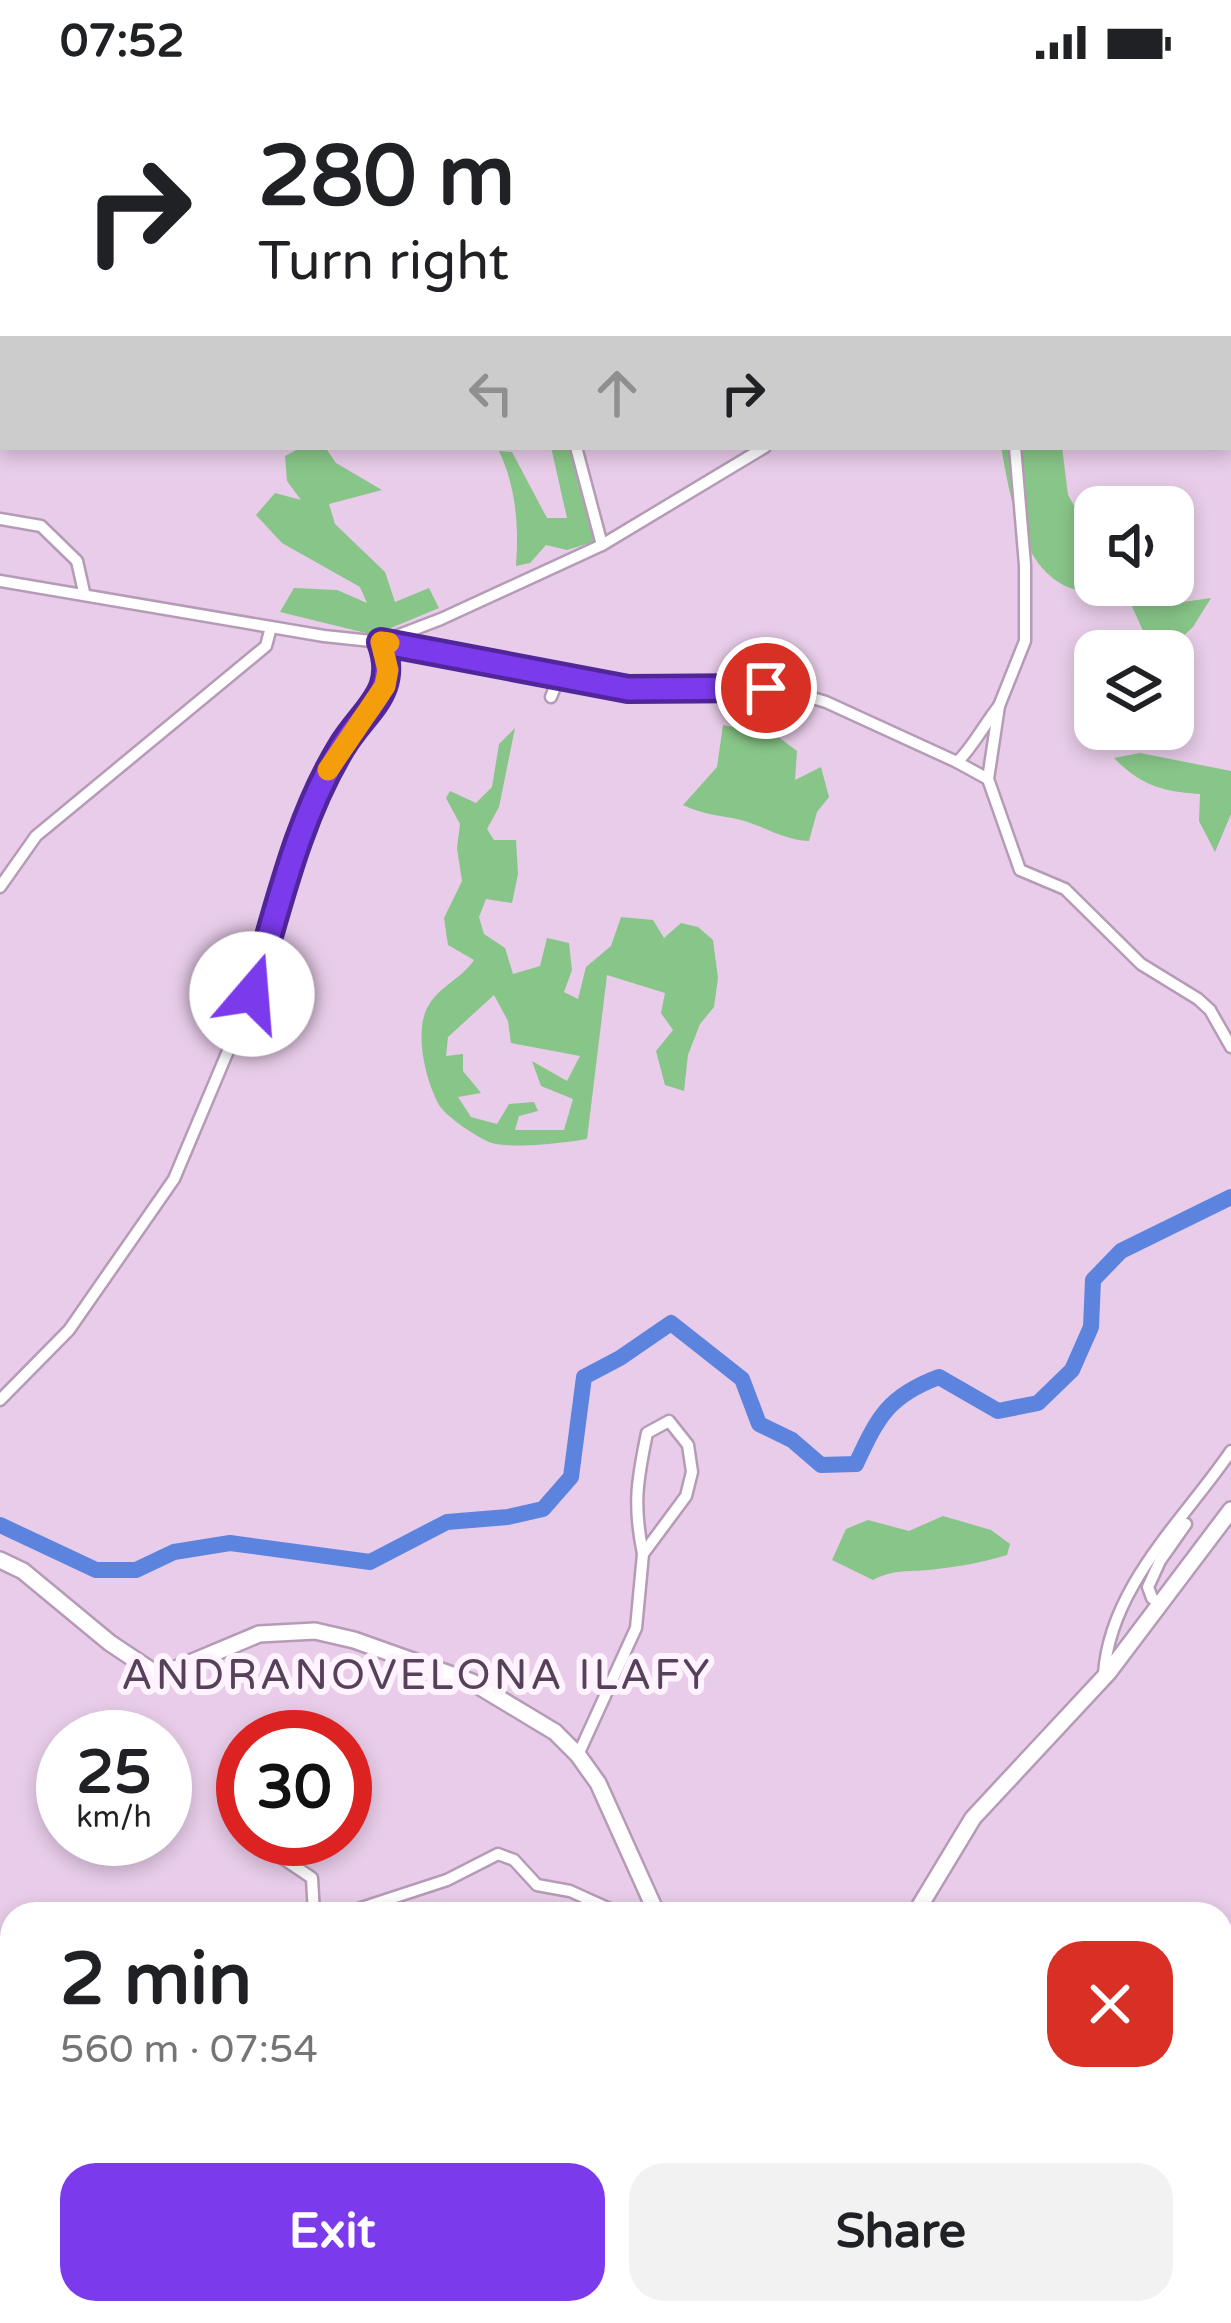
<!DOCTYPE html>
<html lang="en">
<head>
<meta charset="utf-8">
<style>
	:root { --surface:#fff; --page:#f2f2f2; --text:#202124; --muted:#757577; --accent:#7c3aed }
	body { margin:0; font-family:"Varela Round",sans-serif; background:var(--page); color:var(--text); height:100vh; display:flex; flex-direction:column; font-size:45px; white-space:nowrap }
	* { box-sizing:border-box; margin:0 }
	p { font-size:39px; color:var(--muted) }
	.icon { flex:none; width:66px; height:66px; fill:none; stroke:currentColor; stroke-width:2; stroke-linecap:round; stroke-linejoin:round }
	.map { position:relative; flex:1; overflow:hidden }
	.sheet { position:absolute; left:0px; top:1818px; width:1233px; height:423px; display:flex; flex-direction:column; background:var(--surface); border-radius:36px 36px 0 0; box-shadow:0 6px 18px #0003 }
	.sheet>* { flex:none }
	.hud { position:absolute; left:0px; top:0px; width:1233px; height:366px; box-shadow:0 6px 18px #0003; background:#fff; color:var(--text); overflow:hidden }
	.buttons { position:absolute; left:1074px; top:402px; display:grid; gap:24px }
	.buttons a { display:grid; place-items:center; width:120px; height:120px; border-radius:24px; background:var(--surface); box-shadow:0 6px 18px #0003; font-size:60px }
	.speed { position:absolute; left:36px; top:1626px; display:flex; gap:24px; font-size:60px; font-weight:700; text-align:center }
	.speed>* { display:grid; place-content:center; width:156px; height:156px; border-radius:50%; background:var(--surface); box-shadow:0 6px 18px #0003; line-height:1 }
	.speed small { font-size:30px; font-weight:400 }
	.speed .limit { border:18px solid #d22; background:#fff; color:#111 }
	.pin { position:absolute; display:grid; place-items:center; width:102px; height:102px; color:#fff; margin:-51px; border:6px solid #fff; border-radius:50%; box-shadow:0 3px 12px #0007 }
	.me { position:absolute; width:132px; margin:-66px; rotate:18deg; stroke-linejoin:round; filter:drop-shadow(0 0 9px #0008) }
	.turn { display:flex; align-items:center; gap:42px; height:252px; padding:0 60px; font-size:54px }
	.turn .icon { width:156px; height:156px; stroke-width:2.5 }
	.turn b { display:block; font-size:84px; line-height:102px }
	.lanes { display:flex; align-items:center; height:114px; padding:0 60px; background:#0003; justify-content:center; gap:60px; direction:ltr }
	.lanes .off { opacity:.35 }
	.round { display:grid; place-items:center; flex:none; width:126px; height:126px; border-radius:36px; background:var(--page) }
	.overview { display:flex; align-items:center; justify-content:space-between; height:204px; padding:0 60px }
	h1 { font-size:72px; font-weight:700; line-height:90px }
	.primary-button { display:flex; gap:24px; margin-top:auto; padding:24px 60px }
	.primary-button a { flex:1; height:138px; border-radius:36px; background:var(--accent); color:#fff; font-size:48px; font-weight:700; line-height:138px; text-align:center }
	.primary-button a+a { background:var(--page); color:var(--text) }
	.status { display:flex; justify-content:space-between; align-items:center; height:84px; padding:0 60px; background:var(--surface); direction:ltr }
	.status svg { height:33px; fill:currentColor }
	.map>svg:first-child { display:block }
	.green { fill:#88c588; fill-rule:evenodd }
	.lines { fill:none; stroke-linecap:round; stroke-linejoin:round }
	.river { stroke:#5c84df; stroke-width:16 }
	.street-casing { stroke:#b69bb7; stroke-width:15 }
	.secondary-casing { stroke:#b69bb7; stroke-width:20 }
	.street { stroke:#fff; stroke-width:10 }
	.secondary { stroke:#fff; stroke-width:15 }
	.route-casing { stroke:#51269a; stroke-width:30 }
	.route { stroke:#7c3aed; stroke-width:21 }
	.slow { stroke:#f59e0b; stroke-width:21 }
	.labels { text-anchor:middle; stroke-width:12; stroke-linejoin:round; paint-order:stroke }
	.quarter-label { font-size:42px; letter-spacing:3px; fill:#574059; stroke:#fff3ff }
</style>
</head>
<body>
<div class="status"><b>07:52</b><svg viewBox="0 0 49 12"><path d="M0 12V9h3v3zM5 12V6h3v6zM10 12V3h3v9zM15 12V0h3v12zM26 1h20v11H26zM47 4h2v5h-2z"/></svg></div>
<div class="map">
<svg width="1231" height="2239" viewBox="0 0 1231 2239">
	<rect width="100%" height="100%" fill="#e8cce9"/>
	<g class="green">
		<polygon points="302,363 325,363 336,379 382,406 329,420 335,440 385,488 395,518 429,504 439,524 374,551 280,528 294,504 337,506 367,519 360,503 282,459 256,431 275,409 301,416 287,397 285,372"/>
		<path d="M551,363H583L606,454L567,466L546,461L530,479L516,482C519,442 516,403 499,367L512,368L547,434H567Z"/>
		<path d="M1001,363H1062L1068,411L1095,457L1091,474L1095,477V501H1155L1158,510L1176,519L1211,514L1193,543L1167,567H1138L1144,549L1125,507C1110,507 1091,510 1077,506C1021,492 1010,411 1001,363Z"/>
		<path d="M723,641L777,652L797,667L795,696L821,683L829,713L817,728L809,757C783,756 766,743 741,736C720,731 703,731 683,721L717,683Z"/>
		<path d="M515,644L499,723L487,745L494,756H516L518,790L512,819L486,815L479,833L484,850L505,864L513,890L540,882L547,854L569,859L572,886L564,908L578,915L586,883L611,862L621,833L653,836L664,854L681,839L698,843L713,856L718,894L714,923L700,940L688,971L684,1007L665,1001L656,967L673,946L661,929L665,909L607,891L587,1055C564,1059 513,1065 492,1059C478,1054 446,1033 439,1021C426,997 416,955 425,929C435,903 459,898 474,876L448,861L444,834L462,797L457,764L460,740L446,714L450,707L476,719L492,703L499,660ZM494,911L508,937L511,959L580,972L567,997L532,977L541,1002L573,1015L564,1046H515L519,1032L538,1027L534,1018L509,1020L497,1040L471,1033L458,1013L481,1009L463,987V970L446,972L448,953Z"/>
		<path d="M1140,669L1231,687V730L1215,768L1199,737L1200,710C1163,708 1140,701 1114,674Z"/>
		<path d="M943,1432L991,1446L1010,1460L1007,1471C981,1479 956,1483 929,1486C907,1488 894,1485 873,1496L832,1476L846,1445L868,1436L909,1447Z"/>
	</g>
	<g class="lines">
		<path class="river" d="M0,1441L96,1486H136L174,1468L230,1459L370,1478L447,1438L508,1433L543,1425L571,1393L584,1293L620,1274L671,1239L742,1295L759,1340L792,1356L821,1381L856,1380C878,1333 888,1312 939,1293L998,1327L1038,1319L1072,1286L1091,1243L1093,1196L1121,1167L1231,1113"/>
		<g class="street-casing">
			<g id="street">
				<polyline points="310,0 313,3"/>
				<polyline points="673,0 677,3"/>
				<polyline points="719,0 721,3"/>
				<polyline points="812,0 813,3"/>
				<polyline points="959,0 959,3"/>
				<polyline points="1173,0 1176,3"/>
				<polyline points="1230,88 1231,90"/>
				<polyline points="1230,115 1231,114"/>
				<polyline points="576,363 602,461"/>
				<polyline points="1015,363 1025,481 1025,557 999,622 988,695 1020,786 1065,805 1141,880 1198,915 1210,926 1231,963"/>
				<polyline points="0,435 41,442 77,477 84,508"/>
				<polyline points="0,497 324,552 381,558 441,535 602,461 765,363"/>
				<polyline points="551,613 555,603 570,594"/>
				<polyline points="957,678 988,695"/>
				<polyline points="0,803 36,752 266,562 271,543"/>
				<path d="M0,1316L69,1246L174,1095L252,910L322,697L343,659L385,602L388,586L381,558L628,605H766L796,609L826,618L957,678C970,667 986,638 999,622"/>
				<polyline points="1160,1520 1152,1514 1148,1503 1160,1477 1186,1440"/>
				<path d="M1104,1590C1110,1502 1184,1436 1231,1367"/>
				<path d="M578,1671L636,1544L643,1470L686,1412L692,1388L688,1361L669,1337L647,1349C637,1397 633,1421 643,1470"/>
				<polyline points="269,1765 312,1794 314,1830"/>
				<polyline points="343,1830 447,1796 498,1770 514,1776 537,1801 570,1807 621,1830"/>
				<polyline points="0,2202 12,2194"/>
				<polyline points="675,2239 679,2229"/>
			</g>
		</g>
		<g class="secondary-casing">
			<g id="secondary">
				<polyline points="0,1476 23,1487 110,1559 155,1589 171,1587 259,1550 315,1547 354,1556 472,1598 555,1648 578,1671 598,1699 657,1830"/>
				<polyline points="915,1830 973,1734 1108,1589 1231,1426"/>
				<polyline points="1221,2136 1231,2143"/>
			</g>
		</g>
		<use href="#street" class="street"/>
		<use href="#secondary" class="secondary"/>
	</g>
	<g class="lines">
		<g class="route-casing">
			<path id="route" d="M252,910C277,829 296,738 341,664C364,625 400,609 381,558L628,605L766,604"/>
		</g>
		<use href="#route" class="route"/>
		<polyline class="slow" points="328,686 385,602 388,586 381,558 389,559"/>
	</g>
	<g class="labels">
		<g class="quarter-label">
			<text x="417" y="1605">ANDRANOVELONA ILAFY</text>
		</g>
	</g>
</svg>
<div class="buttons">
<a><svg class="icon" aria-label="sound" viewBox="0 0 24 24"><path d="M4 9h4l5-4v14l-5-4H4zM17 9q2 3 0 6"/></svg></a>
<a><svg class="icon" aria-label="layers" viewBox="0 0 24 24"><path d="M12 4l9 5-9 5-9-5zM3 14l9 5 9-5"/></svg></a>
</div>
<div class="speed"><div>25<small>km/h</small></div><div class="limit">30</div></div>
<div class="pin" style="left:766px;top:604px;background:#d93025"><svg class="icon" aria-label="arrive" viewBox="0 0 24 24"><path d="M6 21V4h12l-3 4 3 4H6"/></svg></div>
<svg class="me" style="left:252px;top:910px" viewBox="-20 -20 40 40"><circle r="19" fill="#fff"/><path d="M0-13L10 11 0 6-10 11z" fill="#7c3aed"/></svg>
<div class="hud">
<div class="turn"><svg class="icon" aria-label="right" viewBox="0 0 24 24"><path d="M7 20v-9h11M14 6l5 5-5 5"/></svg><div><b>280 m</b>Turn right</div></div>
<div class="lanes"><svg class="icon off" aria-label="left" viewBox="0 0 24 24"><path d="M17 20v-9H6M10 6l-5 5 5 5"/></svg><svg class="icon off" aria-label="ahead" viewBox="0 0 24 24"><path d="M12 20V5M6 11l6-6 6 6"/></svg><svg class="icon" aria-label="right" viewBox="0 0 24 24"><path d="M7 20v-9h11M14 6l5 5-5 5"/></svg></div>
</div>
<section class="sheet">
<div class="overview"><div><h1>2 min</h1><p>560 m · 07:54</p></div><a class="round" style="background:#d93025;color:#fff"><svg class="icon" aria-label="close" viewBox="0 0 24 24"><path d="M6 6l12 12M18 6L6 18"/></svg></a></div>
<div class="primary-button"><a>Exit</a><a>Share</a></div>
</section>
</div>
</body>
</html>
